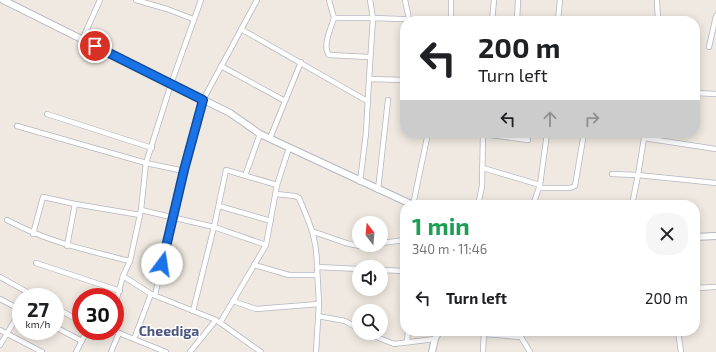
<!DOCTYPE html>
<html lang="en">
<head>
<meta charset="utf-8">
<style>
	:root { --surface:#fff; --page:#f6f6f6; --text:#202124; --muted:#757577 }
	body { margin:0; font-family:"Exo 2",sans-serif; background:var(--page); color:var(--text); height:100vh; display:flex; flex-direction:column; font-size:15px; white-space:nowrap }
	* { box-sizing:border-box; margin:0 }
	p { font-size:13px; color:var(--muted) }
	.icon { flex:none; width:22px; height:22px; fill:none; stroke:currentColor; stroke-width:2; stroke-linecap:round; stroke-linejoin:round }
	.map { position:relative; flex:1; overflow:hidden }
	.details { position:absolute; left:400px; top:200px; width:300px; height:136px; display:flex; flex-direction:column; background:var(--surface); border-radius:16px; box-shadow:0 2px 10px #0003 }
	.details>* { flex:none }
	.hud { position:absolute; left:400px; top:16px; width:300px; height:122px; border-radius:16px; box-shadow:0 2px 10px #0003; background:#fff; color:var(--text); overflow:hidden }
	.needle { width:26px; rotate:344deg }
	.controls { position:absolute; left:352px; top:216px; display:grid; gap:8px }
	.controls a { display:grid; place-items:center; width:36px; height:36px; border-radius:50%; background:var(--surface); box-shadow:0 2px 10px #0003; font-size:20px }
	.speed { position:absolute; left:12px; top:288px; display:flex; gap:8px; font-size:20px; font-weight:700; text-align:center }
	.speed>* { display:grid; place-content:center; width:52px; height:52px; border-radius:50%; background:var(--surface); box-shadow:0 2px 10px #0003; line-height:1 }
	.speed small { font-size:10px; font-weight:400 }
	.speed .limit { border:6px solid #d22; background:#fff; color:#111 }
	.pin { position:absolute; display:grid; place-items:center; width:34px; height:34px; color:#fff; margin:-17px; border:2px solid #fff; border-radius:50%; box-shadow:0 1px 4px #0007 }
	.me { position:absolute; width:44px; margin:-22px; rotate:14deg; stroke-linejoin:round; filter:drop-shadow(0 0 3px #0008) }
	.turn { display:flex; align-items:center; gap:14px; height:84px; padding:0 12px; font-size:18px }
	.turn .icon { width:52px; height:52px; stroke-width:2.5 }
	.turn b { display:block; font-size:28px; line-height:34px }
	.lanes { display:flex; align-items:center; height:38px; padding:0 12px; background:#0003; justify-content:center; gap:20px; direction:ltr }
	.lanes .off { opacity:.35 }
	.round { display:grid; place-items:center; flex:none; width:42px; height:42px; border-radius:16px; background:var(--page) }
	.overview { display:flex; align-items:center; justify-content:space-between; height:68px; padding:0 12px }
	h1 { font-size:24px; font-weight:700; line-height:30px; color:#1e9e55 }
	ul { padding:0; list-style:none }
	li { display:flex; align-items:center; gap:12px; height:60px; padding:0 12px }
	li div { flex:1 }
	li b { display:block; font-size:15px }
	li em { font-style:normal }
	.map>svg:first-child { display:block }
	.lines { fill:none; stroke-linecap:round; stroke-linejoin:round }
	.minor-casing { stroke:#b4b7c1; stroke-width:6 }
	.tertiary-casing { stroke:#b4b7c1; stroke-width:8 }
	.minor { stroke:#fff; stroke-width:4.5 }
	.tertiary { stroke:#fff; stroke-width:6 }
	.route-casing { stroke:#114b97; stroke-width:10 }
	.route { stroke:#1a73e8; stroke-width:7 }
	.labels { text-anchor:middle; stroke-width:3; stroke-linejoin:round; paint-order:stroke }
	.quarter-label { font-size:14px; font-weight:bold; fill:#4d5680; stroke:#fff }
</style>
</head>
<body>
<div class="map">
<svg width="716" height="352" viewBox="0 0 716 352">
	<rect width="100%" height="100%" fill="#efe9e1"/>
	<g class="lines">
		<g class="minor-casing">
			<g id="minor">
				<polyline points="136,0 167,9 193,19"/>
				<polyline points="329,0 334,18 373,18 370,0"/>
				<polyline points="405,0 409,19"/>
				<polyline points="657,0 658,21"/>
				<path d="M334,18C331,28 322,46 329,55L369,57"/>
				<polyline points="558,20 560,0"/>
				<polyline points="451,21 451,0"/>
				<polyline points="492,21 494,0"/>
				<polyline points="517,21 518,0"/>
				<polyline points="558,21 567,21"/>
				<polyline points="241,29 367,101"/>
				<polyline points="82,40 100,0"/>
				<polyline points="709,47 716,16"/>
				<polyline points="221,66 285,101"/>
				<polyline points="369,79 373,18 456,21"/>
				<polyline points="695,93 716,94"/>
				<polyline points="47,114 152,148"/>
				<polyline points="17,126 146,163 184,171"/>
				<polyline points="645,133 644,138 716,149"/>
				<polyline points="483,134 528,140"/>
				<polyline points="270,138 301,62"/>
				<polyline points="483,168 540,185"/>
				<polyline points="612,174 638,175 644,138"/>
				<polyline points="245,176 260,134"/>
				<polyline points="360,182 366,133 369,79 405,80"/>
				<polyline points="277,185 226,170 214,227 266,245 277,185 289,148"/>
				<polyline points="539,188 570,188 575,186 584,133"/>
				<polyline points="378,190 388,100"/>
				<path d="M276,194L295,196L299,198C310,224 317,238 317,267"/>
				<polyline points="413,205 428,133"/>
				<polyline points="478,205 482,186 483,133"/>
				<polyline points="533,205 540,185 547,133"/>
				<polyline points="632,205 638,175 716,183"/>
				<polyline points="219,206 271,221"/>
				<polyline points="141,210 214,227 193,311"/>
				<path d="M7,220C48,242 85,250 130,261"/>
				<path d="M313,232C330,236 355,250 372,245"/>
				<polyline points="33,234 43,197 75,204"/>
				<polyline points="381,243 405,240"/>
				<polyline points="67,246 75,204 140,215"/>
				<polyline points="36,263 120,291"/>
				<polyline points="254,265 289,275 317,275"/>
				<polyline points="381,270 405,271"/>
				<polyline points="123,276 151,294 216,320 190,352"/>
				<polyline points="0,277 36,297"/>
				<polyline points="695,288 716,287"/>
				<polyline points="155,295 184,171 203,100 257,0"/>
				<polyline points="0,299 21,310"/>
				<polyline points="233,301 256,309 319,304"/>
				<polyline points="115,305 123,276 130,261 141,210 146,163 171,84 201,0"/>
				<polyline points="55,307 81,322"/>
				<polyline points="318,316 345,321 359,329"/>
				<polyline points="219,322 261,352"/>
				<polyline points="220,323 266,245"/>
				<polyline points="55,327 82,341"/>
				<polyline points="0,330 42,352"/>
				<polyline points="102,331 105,331"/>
				<polyline points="114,331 166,352"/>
				<polyline points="475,331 484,334 521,337 530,352"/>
				<polyline points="678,331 681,352"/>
				<polyline points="366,333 394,344 435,339"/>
				<polyline points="134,339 151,294"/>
				<polyline points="407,342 408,331"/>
				<polyline points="0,345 21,310"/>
				<polyline points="76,352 87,331"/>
				<polyline points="111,352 119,333"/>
				<polyline points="316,352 319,304 317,267 359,269"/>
				<polyline points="483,352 484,332"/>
			</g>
		</g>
		<g class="tertiary-casing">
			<g id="tertiary">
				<polyline points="3,0 230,113 260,134 413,205"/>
				<polyline points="695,237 716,236"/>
				<polyline points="432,352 435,339 439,331"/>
			</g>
		</g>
		<use href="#minor" class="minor"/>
		<use href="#tertiary" class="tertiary"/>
	</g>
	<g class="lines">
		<g class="route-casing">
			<polyline id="route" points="95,46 203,100 184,170 162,264"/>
		</g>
		<use href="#route" class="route"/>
	</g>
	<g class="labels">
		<g class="quarter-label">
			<text x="169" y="336">Cheediga</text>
		</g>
	</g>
</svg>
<div class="controls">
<a><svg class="needle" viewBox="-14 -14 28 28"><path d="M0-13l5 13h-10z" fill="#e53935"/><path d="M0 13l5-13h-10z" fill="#757577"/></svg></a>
<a><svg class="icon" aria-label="sound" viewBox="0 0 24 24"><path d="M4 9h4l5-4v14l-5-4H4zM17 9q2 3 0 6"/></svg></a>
<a><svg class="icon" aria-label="search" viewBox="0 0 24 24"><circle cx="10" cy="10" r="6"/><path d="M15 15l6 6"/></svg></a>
</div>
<div class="speed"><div>27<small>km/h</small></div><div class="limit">30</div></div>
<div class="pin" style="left:95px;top:46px;background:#d93025"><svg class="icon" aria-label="arrive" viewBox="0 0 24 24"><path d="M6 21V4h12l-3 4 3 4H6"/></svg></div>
<svg class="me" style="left:162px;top:264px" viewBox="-20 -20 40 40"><circle r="19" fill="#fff"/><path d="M0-13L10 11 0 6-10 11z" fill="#1a73e8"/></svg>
<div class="hud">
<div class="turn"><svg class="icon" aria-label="left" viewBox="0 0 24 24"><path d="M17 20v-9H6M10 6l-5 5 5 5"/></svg><div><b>200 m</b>Turn left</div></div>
<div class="lanes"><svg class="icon" aria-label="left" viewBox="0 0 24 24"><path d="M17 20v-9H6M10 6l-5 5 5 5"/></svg><svg class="icon off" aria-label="ahead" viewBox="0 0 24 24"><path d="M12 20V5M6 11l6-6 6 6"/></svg><svg class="icon off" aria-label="right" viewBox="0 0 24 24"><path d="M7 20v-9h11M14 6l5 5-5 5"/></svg></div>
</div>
<section class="details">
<div class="overview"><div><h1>1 min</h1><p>340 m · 11:46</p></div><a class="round"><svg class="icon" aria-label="close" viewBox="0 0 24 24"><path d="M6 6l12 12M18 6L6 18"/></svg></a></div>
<ul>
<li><svg class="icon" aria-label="left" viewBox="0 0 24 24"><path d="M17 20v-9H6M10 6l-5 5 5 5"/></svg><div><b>Turn left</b></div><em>200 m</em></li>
</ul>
</section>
</div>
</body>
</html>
